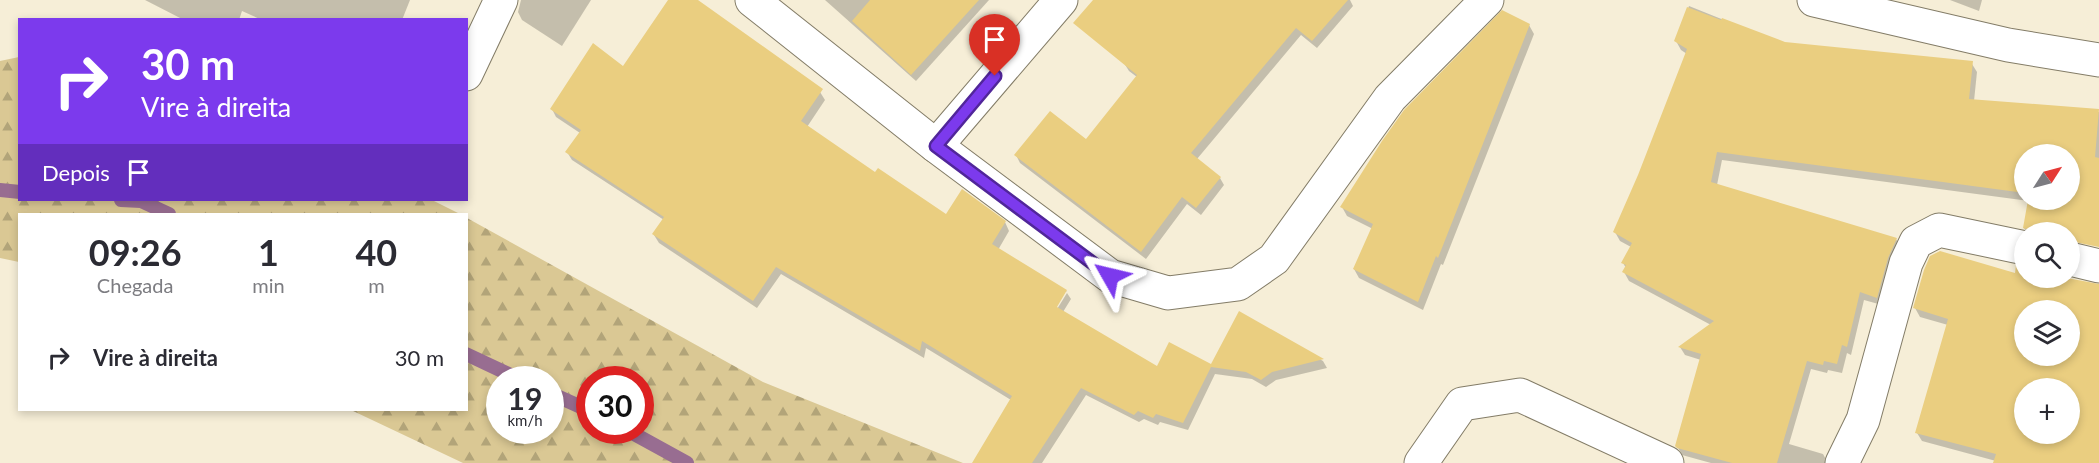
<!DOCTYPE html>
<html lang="pt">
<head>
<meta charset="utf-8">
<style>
	:root { --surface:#fff; --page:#f7f7f7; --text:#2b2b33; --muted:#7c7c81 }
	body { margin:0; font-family:Lato,sans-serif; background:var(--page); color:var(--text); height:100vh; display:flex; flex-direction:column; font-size:22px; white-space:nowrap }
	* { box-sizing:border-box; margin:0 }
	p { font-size:20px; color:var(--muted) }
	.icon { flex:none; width:33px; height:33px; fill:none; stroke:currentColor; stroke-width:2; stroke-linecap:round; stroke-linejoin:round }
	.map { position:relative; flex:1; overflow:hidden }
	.panel { position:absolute; left:18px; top:213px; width:450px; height:198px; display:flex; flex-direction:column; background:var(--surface); border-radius:0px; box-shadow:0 3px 9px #0003 }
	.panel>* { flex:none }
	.banner { position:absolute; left:18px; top:18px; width:450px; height:183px; border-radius:0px; box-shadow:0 3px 9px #0003; background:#7c3aed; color:#fff; overflow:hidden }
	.needle { width:39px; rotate:54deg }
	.fabs { position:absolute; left:2014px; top:144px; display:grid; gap:12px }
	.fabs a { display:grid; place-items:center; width:66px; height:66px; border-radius:50%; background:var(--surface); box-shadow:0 3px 9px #0003; font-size:30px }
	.speed { position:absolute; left:486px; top:366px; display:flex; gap:12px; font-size:30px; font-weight:700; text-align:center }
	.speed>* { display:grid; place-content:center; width:78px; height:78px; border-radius:50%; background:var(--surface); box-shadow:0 3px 9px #0003; line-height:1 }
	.speed small { font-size:15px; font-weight:400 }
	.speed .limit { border:9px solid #d22; background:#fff; color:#111 }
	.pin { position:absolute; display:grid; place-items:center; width:51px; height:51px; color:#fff; margin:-62px -26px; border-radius:50% 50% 50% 0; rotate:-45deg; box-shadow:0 0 6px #0007 }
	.pin .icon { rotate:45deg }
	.me { position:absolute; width:66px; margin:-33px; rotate:307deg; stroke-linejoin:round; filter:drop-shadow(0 0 4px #0008) }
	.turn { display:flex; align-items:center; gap:21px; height:126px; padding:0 24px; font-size:27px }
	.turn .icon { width:78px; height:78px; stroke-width:2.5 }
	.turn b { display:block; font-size:42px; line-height:51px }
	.then { display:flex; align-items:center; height:57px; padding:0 24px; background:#0003; gap:12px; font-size:22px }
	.eta { display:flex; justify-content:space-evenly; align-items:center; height:102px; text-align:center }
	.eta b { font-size:36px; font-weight:700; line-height:42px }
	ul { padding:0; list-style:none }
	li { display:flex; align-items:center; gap:18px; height:84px; padding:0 24px }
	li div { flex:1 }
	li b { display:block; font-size:22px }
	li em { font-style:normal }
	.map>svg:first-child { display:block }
	.forest { fill:url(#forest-firs); fill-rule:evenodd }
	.shadow { fill:#0003; fill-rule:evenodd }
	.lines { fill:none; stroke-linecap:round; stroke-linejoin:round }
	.stream { stroke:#986d91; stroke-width:14 }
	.building { fill:#eace80; fill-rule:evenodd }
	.minor-casing { stroke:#837c67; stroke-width:35 }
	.minor { stroke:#fff; stroke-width:33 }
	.route-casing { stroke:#51269a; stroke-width:15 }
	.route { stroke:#7c3aed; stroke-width:10 }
</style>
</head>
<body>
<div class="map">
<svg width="2099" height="463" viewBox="0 0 2099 463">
	<defs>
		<pattern id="forest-firs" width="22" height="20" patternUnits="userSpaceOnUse" patternTransform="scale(1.5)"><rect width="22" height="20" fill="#dac894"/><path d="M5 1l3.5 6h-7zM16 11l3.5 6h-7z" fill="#b2a479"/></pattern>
	</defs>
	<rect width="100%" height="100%" fill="#f6eed7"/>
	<g class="forest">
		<polygon points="19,57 20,200 432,200 460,214 20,214 19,262 0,258 0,61"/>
		<path d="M467,218L763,382L963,463H463L351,410H466ZM500,380H550V430H500ZM590,380H640V430H590Z"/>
	</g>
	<g class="shadow">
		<polygon points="145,0 410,0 402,20 262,20 242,11 239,20 184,20"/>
		<polygon points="521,0 591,0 562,46 522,20 518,12"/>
		<polygon points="670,0 696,0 820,92 825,100 807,127 876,174 946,216 1005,222 1009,231 998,250 1067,292 1064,292 1052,312 1054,314 1067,293 1071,299 1063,312 1158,368 1212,366 1240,313 1323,361 1327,368 1276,380 1266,387 1252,379 1215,374 1188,430 1160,422 1158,425 1144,419 1139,422 1086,395 1042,463 974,463 1011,400 926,348 924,358 781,274 757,308 659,243 654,235 664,220 572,160 567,152 580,133 556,117 552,109 624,68"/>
		<polygon points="825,0 989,0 916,81"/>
		<polygon points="1172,0 1350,0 1353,6 1317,48 1301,35 1197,159 1220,178 1224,185 1201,215 1187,204 1146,259 1020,163 1016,155 1086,141 1137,77 1129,71 1124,63"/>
		<polygon points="1950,0 1982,0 1979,11"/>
		<path d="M1689,6L1784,44L1972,64L1977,72L1974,101L2099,112V232L2070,241V232H2038L2028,229L2027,232L2024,228L2029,201L1722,160L1717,185L1896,239L1901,248L1882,305L1864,300L1851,355L1847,353L1842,373L1828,370L1827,373L1811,369L1789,444L1823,454L1828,463H1711L1682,455L1677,446L1701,360L1685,355L1680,347L1711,325L1629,281L1624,272L1626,268L1623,263L1631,247L1620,241L1615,232L1639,175L1687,54L1681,50L1676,41ZM2025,154H2070V200H2025Z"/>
		<polygon points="1529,25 1534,34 1443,265 1441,264 1423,310 1359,278 1354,269 1373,229 1347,216 1342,207"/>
		<path d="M2025,267V278H2059L2062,284L2099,299V463H1997L1996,461L1922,441L1917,433L1948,325L1920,317L1915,308L2016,275ZM2025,310H2070V356H2025ZM2025,388H2070V434H2025Z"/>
	</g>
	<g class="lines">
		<g class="stream">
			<polyline points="0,190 20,192"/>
			<polyline points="121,200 141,201 169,214"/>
			<polyline points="466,354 521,380"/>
			<polyline points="550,393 590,411"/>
			<polyline points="627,430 687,463"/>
		</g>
	</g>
	<g class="building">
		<polygon points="668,0 698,0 823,89 801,121 875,172 878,168 946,214 962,189 1006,221 992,244 1067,290 1057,307 1157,366 1169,342 1211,364 1239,311 1324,359 1272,372 1261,380 1246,372 1211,367 1183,423 1156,414 1153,418 1138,411 1134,415 1081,388 1032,463 972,463 1012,396 922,341 920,351 776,267 753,301 652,234 664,217 565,152 581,130 550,109 593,43 623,66"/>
		<polygon points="870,0 979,0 911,75 852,21"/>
		<polygon points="1093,0 1348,0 1312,41 1296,28 1191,153 1221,177 1196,208 1182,197 1141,252 1014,155 1050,111 1086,139 1137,75 1073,23"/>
		<polygon points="1687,7 1721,20 1722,18 1785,42 1973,61 1969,99 2099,109 2095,157 2099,158 2099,247 2070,241 2070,232 2035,232 2023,228 2028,200 2070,200 2070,154 2025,154 2025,193 1717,152 1711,182 1897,238 1888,258 1877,298 1860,292 1847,347 1842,345 1837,364 1824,361 1823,365 1807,361 1777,463 1732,463 1677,448 1675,446 1701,354 1678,347 1714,321 1622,272 1626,265 1621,263 1632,243 1613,232 1638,175 1687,49 1674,41"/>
		<polygon points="1502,10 1530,24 1438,258 1436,256 1418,302 1353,269 1373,224 1340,207 1382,141 1404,110"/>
		<path d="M1940,251L2015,273L2016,265L2025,266V278H2067L2099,284V463H1993L1996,454L1915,433L1948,319L1913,308L1924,270L1930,256ZM2025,310H2070V356H2025ZM2025,388H2070V434H2025Z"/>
	</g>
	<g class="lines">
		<g class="minor-casing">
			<g id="minor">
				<polyline points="752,0 936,146 1110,276 1168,293 1238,284 1274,259 1390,98 1487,0"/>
				<polyline points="1814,0 2008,45 2099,60"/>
				<polyline points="466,74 501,0"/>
				<polyline points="936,146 1061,0"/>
				<polyline points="2070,259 2099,266"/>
				<polyline points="1421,463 1462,404 1520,395 1667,463"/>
				<polyline points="1842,463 1863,420 1906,263 1916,242 1939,230 2025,248"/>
			</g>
		</g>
		<use href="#minor" class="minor"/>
	</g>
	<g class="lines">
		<g class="route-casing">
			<polyline id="route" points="995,76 936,146 1110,276"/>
		</g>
		<use href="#route" class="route"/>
	</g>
</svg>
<div class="fabs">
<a><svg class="needle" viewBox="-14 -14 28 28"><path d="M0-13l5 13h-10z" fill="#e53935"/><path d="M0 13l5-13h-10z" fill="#7c7c81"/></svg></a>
<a><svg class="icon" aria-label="search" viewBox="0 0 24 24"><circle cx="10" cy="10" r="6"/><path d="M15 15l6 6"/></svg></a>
<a><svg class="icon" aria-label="layers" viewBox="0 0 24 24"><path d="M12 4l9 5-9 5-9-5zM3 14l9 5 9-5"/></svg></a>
<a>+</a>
</div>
<div class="speed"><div>19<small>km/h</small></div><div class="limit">30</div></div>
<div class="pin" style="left:995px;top:76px;background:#d93025"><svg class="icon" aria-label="arrive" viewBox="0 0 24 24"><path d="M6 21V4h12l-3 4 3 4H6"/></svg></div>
<svg class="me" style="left:1110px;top:276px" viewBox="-20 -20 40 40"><path d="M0-17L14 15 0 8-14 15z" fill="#7c3aed" stroke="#fff" stroke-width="4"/></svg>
<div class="banner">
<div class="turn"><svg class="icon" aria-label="right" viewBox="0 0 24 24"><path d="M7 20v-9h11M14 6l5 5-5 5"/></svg><div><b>30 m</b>Vire à direita</div></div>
<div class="then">Depois<svg class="icon" aria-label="arrive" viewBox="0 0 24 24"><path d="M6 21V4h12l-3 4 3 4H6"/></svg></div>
</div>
<section class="panel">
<div class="eta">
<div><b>09:26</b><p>Chegada</p></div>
<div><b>1</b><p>min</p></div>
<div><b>40</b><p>m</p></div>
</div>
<ul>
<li><svg class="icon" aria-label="right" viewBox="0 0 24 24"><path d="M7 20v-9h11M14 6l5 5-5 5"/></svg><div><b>Vire à direita</b></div><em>30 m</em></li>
</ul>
</section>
</div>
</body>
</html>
